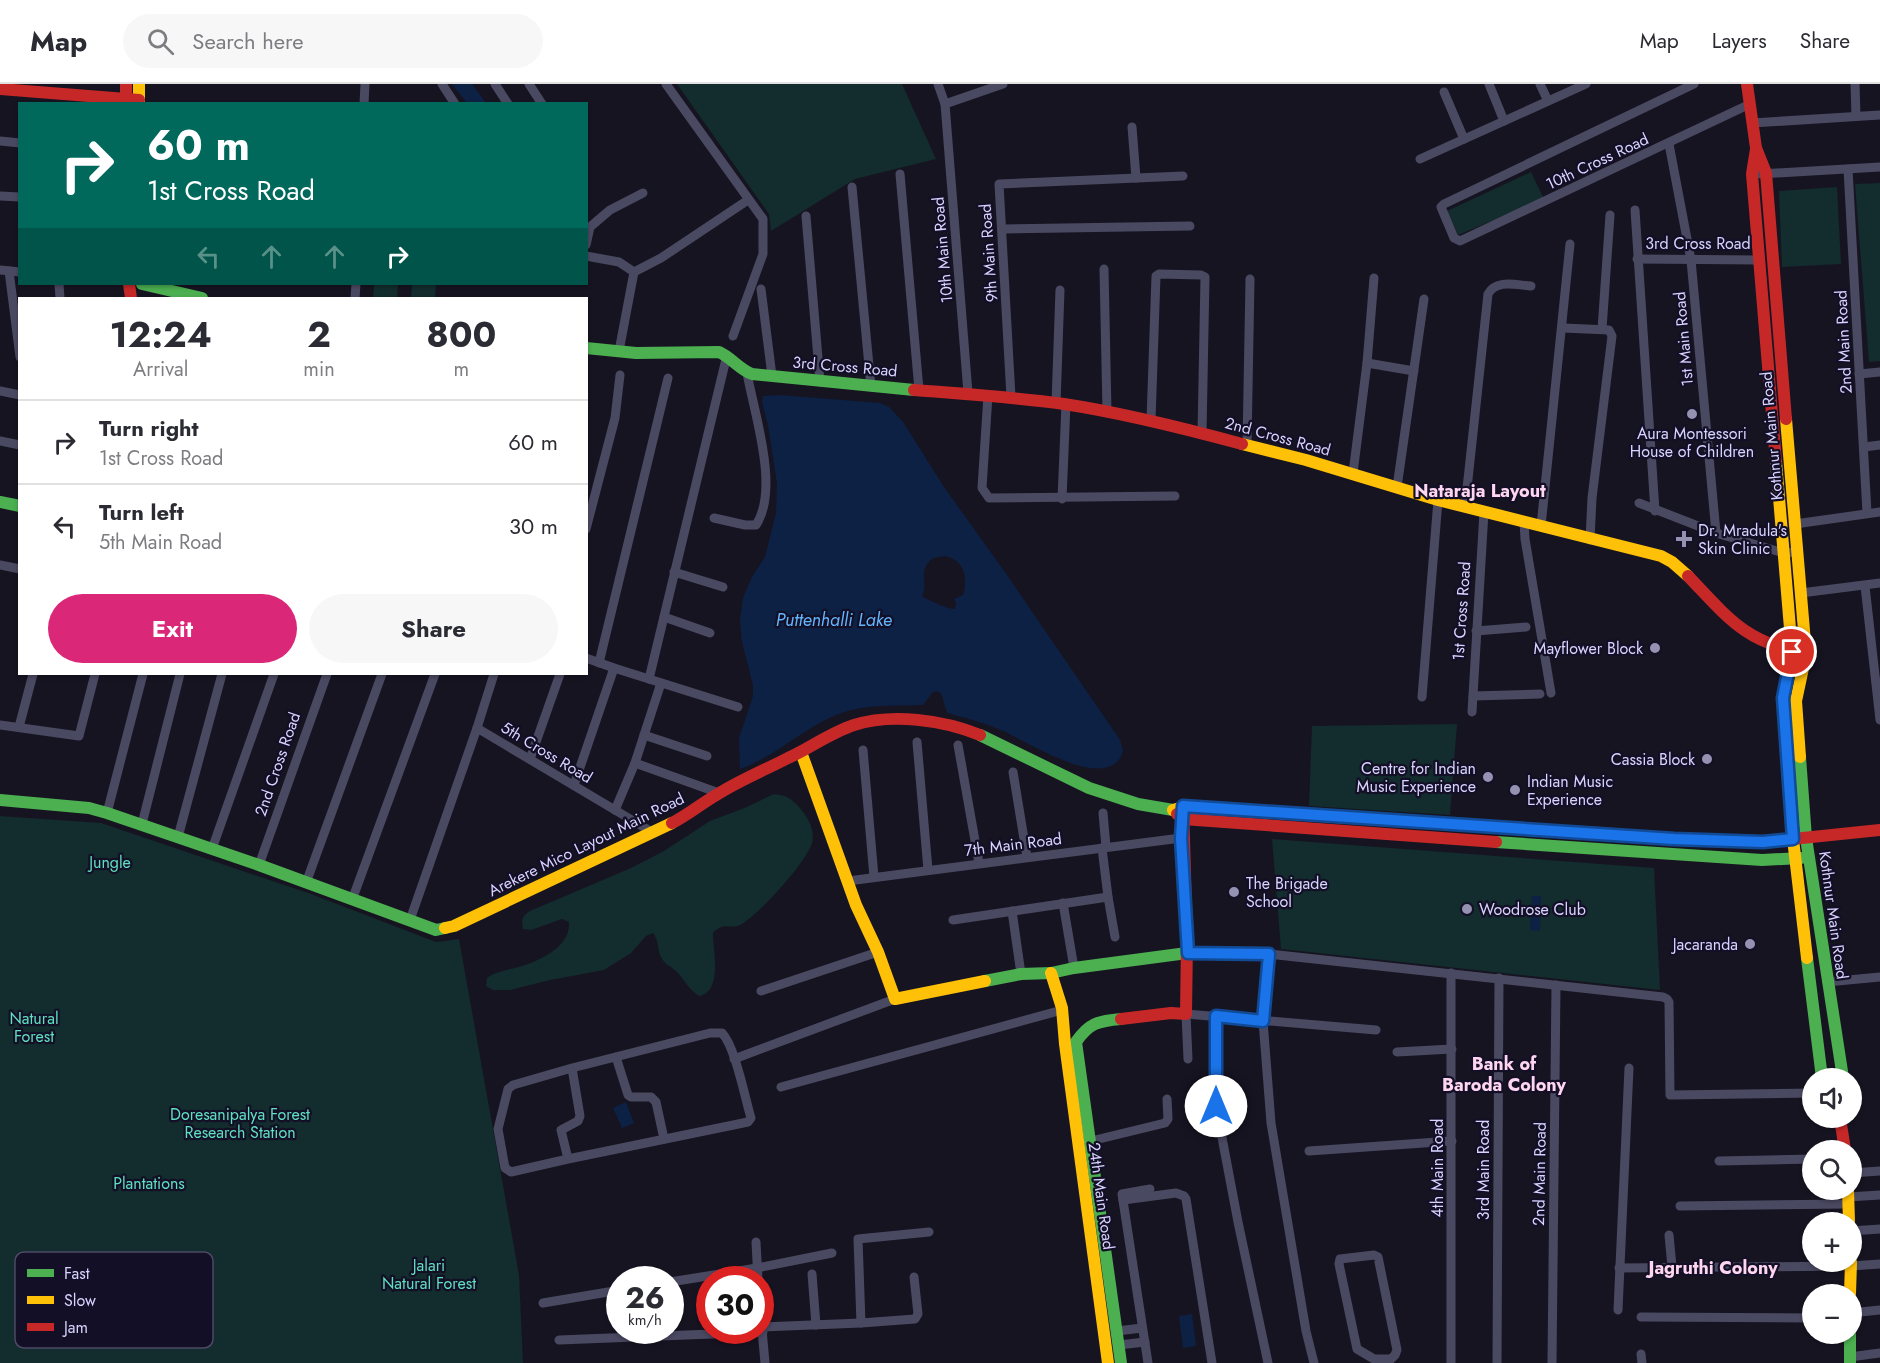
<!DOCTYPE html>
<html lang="en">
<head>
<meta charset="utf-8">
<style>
	:root { --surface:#fff; --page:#f7f7f7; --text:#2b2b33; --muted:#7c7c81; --line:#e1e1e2; --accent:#db2777 }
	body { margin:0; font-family:Jost,sans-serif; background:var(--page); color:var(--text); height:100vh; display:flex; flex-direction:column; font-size:22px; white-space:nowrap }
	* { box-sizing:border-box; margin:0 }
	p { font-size:20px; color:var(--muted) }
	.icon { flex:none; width:33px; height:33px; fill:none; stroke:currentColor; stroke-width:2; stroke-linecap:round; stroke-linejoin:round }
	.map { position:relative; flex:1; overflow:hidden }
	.drawer { position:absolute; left:18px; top:213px; width:570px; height:378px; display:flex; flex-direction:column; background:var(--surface); border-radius:0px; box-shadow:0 2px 4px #0004 }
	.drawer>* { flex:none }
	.hud { position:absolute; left:18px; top:18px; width:570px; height:183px; border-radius:0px; box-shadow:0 2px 4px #0004; background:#00695c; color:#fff; overflow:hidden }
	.controls { position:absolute; left:1802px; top:984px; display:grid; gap:12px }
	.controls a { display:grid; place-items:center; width:60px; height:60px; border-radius:50%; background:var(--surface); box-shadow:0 2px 4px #0004; font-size:30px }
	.speed { position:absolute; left:606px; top:1182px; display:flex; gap:12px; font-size:30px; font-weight:700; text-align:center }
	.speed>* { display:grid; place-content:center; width:78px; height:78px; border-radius:50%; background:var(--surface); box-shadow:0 2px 4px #0004; line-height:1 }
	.speed small { font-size:15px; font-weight:400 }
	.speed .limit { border:9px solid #d22; background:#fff; color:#111 }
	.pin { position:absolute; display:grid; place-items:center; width:51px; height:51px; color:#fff; margin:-26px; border:3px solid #fff; border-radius:50%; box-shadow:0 2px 6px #0007 }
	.me { position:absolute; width:66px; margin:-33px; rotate:0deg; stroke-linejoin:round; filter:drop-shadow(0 0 4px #0008) }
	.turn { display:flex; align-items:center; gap:21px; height:126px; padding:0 30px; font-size:27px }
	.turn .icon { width:78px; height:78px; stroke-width:2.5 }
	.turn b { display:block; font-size:42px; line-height:51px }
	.lanes { display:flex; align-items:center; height:57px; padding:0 30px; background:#0003; justify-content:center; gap:30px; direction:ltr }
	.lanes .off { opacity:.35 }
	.eta { display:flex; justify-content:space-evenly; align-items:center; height:102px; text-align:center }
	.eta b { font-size:36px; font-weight:700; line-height:42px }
	.action { display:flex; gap:12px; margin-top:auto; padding:12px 30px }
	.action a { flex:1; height:69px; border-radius:36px; background:var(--accent); color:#fff; font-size:24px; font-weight:700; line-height:69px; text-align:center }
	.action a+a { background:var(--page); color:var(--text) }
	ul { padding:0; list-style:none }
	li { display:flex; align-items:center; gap:18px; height:84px; padding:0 30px; border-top:2px solid var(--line) }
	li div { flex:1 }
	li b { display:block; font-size:22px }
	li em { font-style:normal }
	header { display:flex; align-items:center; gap:36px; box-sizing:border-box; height:84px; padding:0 30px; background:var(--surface); border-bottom:2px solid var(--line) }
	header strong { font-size:28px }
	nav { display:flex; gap:33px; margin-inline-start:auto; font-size:21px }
	.search { width:420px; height:54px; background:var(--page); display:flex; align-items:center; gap:15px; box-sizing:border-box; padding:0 21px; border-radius:33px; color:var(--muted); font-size:22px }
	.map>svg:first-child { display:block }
	.green { fill:#132c2d }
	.water { fill:#0d2144; fill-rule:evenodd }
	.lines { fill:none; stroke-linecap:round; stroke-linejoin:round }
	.street { stroke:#4a4962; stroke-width:9 }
	.fast { stroke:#4caf50; stroke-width:12 }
	.slow { stroke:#ffc107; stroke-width:12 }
	.jam { stroke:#c62828; stroke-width:12 }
	.route-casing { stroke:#114b97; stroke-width:15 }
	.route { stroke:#1a73e8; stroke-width:10 }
	.poi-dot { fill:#9591b1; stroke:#130f26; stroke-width:2 }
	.labels { text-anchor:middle; stroke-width:4.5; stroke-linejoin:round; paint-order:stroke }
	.street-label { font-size:16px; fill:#d9d4ff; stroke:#130f26 }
	.poi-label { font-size:16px; fill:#d9d4ff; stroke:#130f26; text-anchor:start }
	.park-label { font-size:16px; fill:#5fe0c0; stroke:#130f26 }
	.neighbourhood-label { font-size:18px; font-weight:bold; fill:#ffd6f0; stroke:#130f26 }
	.water-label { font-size:18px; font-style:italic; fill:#62b6ff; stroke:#130f26 }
	.key { fill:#130f26; stroke:#4e4a67; stroke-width:1.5 }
	.key-label { font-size:16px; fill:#d9d4ff }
</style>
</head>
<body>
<header>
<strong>Map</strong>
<div class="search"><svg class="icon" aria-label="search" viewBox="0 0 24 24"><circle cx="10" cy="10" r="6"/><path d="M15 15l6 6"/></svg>Search here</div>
<nav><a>Map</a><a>Layers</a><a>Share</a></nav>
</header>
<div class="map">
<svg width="1880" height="1279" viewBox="0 0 1880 1279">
	<rect width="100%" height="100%" fill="#161421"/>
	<g class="green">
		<polygon points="677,0 902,0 936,75 855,95 771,147 769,130"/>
		<polygon points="1531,88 1544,115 1458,151 1447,127"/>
		<polygon points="1880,99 1880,277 1869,278 1855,100"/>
		<polygon points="1837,103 1841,180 1782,183 1779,107"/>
		<polygon points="374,200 398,200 397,214 373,214"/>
		<polygon points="412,200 436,200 435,214 411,214"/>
		<polygon points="1457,640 1450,731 1309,722 1312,642"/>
		<path d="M774,710C789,711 795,718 804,729C810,738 815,748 812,759C806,779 760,829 742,840C730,847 725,836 713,849C713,868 723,907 699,912C688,905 685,896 677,888C671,882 663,880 660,871C657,863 659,857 653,849L646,852L631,869L604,886L550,896L510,906H493L486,902L487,894C496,887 508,886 519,883C539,877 571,863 569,838L562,835L531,846L523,845C521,836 522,832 530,827L631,784L664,767L710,737L747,723Z"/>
		<polygon points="0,732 101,739 311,810 436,858 459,855 519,1191 523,1279 0,1279"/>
		<polygon points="1272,755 1654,784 1660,906 1281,865"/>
	</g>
	<g class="water">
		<polygon points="452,0 472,0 486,19 467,19"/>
		<path d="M779,311L880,319L889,323L903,338L944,403L1007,491L1120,656L1123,667C1110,712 1026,657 1001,646C983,638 966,634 947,629L941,609L936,607L932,609L923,621C896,622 866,620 841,629C804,643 777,672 740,685L739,654L753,612V601L742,558L740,536L743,514L752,493L765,473L776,429L777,399L768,341L762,319L763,312ZM945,472C965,476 968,495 963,511L954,515L956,519L955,525C950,526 925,515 922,512C929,497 916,488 933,474Z"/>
		<polygon points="1532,812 1541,812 1540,847 1530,846"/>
		<polygon points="626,1018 634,1039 622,1044 613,1024"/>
		<polygon points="1192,1230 1196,1262 1183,1264 1179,1232"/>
	</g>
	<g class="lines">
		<g class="street">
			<polyline points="442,0 455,20"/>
			<polyline points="495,0 508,20"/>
			<polyline points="529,0 542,20"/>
			<polyline points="666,0 763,135 763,170 733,252"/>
			<polyline points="938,0 945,20 968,309"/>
			<polyline points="1489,0 1504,37"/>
			<polyline points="1540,0 1548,17"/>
			<polyline points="1694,0 1444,120 1441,123 1454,154 1460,157 1750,20"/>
			<polyline points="1855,0 1856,32"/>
			<polyline points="1444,8 1464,55"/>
			<polyline points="364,20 365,0"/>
			<polyline points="945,20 1003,0"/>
			<polyline points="1752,39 1880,31"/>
			<polyline points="1132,43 1136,94"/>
			<polyline points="0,57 20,59"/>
			<polyline points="1669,60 1691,176 1716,449"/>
			<polyline points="1420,75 1586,0"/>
			<polyline points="1848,85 1867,429"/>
			<polyline points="900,90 919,306"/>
			<polyline points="1760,90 1880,83"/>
			<polyline points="852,103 871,303"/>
			<polyline points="0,112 20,113"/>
			<polyline points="1635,126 1655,427"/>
			<polyline points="806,132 820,298"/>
			<polyline points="1003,145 1190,142"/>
			<polyline points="586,161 590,143 610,126 643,109"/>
			<polyline points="586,172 619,178 634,188"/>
			<polyline points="1637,175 1759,176"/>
			<polyline points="1104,185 1107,328"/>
			<polyline points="0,186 20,188"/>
			<polyline points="9,187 20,273"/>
			<polyline points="59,200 60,214"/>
			<polyline points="761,205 772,292"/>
			<polyline points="355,214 356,200"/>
			<polyline points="1563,244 1609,246 1612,252 1592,414 1590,456"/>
			<polyline points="1602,245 1610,131"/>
			<polyline points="619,267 634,188 661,174 748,116"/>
			<polyline points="1367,279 1414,287"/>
			<polyline points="1859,290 1880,288"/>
			<polyline points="0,307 20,311"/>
			<polyline points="988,311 982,404 989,414 1175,412"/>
			<polyline points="1011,313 999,100 1183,92"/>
			<polyline points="1056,319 1060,206"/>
			<polyline points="1151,336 1156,192 1159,190 1201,191 1205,193 1202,349"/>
			<polyline points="0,357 20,361"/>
			<polyline points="1247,360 1250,195"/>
			<polyline points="1864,363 1880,361"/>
			<polyline points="1353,389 1367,279 1374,194"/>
			<polyline points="1397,403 1424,215"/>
			<polyline points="1062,415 1066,320"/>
			<polyline points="1639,419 1716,449 1784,469 1797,468"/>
			<path d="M1465,423L1488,210C1496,195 1516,201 1531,202"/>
			<path d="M714,434L745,441H756C780,405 754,329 747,289"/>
			<polyline points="1524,438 1525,455 1551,609"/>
			<polyline points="1795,440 1880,428"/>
			<polyline points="1541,442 1570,160"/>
			<polyline points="586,445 615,334 620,291"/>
			<polyline points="0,481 20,485"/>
			<polyline points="674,488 723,503"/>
			<polyline points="1865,502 1880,636"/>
			<polyline points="1801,509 1880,499"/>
			<polyline points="664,533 710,549"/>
			<polyline points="1476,547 1526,543"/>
			<polyline points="586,574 614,584 738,623"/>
			<polyline points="599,579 668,294"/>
			<polyline points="649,595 727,271"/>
			<polyline points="661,599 635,679 719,709"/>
			<polyline points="1473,612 1540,610"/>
			<polyline points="1422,613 1438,416"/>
			<polyline points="1472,628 1484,428"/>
			<polyline points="0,641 79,652 95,590"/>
			<polyline points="19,643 33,590"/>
			<polyline points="477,644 494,590"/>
			<polyline points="644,651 707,672"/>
			<polyline points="917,658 928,786"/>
			<polyline points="958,661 979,779"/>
			<polyline points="863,666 874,793"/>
			<polyline points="530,675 560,590"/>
			<polyline points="1013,688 1027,773"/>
			<polyline points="574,701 614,584"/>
			<polyline points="615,726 635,679"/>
			<polyline points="107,729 143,590"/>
			<polyline points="1103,729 1106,763"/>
			<polyline points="142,740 180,590"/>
			<polyline points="178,753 222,590"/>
			<polyline points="212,765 274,590"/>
			<polyline points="259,781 327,590"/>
			<polyline points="848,797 1181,754"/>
			<polyline points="306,799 382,590"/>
			<polyline points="1108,813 1115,853"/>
			<polyline points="352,816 435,590"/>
			<polyline points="1063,819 1074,884"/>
			<polyline points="1012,827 1021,890"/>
			<polyline points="410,836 477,644 652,748"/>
			<polyline points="953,836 1108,813 1102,764"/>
			<polyline points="1187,869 1269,870 1663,913 1667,915 1669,918 1670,1011 1812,1009"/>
			<polyline points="1269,870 1263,937 1271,1039 1306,1247 1314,1279"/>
			<polyline points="1827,898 1880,893"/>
			<polyline points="761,907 878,868"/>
			<polyline points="1216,932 1216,1022 1238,1138 1268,1279"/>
			<polyline points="1397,968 1452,965"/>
			<polyline points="616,973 628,1011 631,1013 651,1013 656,1018 664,1055"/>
			<polyline points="734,975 895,915"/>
			<polyline points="1188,975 1186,930 1376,946"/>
			<polyline points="781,1003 1062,926"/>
			<polyline points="1091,1057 1165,1039 1168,1035 1167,1015"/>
			<polyline points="1309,1067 1452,1057"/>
			<path d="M568,1075L511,1088L505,1084L498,1045L508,1005L513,1001L572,984L710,949H722C735,962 745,1014 751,1034L748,1038L568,1075L561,1046L578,1037L580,1032L572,984"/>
			<polyline points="1719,1077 1812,1075"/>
			<polyline points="1851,1089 1880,1087"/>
			<polyline points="1848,1113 1880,1111"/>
			<polyline points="1123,1116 1176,1109 1184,1112 1186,1115 1212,1279"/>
			<polyline points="1680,1122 1848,1120"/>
			<polyline points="1851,1147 1880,1145"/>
			<polyline points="1669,1151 1672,1183"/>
			<polyline points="756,1158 758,1196"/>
			<polygon points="1374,1171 1378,1173 1397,1266 1395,1271 1391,1275 1374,1275 1357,1265 1339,1180 1340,1175"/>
			<polyline points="1619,1184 1851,1182 1880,1180"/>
			<polyline points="812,1190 816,1241"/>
			<polyline points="670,1198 757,1184 832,1169"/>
			<polyline points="543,1219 620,1206"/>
			<polyline points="760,1223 765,1279"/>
			<polyline points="1618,1226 1629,984"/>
			<polyline points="1851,1229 1880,1226"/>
			<polyline points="1641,1233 1812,1234"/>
			<polyline points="861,1239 915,1235 918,1230 914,1193"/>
			<polyline points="762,1243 861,1239 858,1155 929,1148"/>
			<polyline points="1117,1247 1142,1244"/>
			<polyline points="559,1256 763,1248"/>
			<polyline points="1119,1261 1145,1258"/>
			<polyline points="1641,1270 1642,1279"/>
			<polyline points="1850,1273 1880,1269"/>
			<polyline points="1148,1279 1122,1110 1150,1105"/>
			<polyline points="1451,1279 1451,889"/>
			<polyline points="1497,1279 1499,894"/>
			<polyline points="1552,1279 1556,901"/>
		</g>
		<g class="fast">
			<polyline points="142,200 202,214"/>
			<path d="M586,264L636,269L719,268C732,274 739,285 752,290L914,306"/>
			<polyline points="0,418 20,422"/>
			<polyline points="980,651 1089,704 1138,720 1173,726"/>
			<polyline points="1800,673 1806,754 1843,994"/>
			<polyline points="0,716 89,724 107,729 259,781 436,846 445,844"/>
			<polyline points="1496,758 1762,776 1801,774"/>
			<polyline points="1807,874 1822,994"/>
			<polyline points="985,897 1021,890 1051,889 1074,884 1187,869"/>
			<path d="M1121,935C1098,937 1089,939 1076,958L1121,1279"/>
			<polyline points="1850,1250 1850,1279"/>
		</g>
		<g class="slow">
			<polyline points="139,0 139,20"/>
			<polyline points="1786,335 1806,570 1796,617 1800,673"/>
			<polyline points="1242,360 1306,376 1438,416 1661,472 1672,478 1688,492"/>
			<polyline points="1776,378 1792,568 1783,614 1786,662 1793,755 1807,874"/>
			<polyline points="801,668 856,821 878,868 895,915 985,897"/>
			<polyline points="1173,726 1187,722 1581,749"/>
			<polyline points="445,844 454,842 672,739"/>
			<polyline points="1051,889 1062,924 1065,960 1108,1279"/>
			<polyline points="1848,1106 1849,1138"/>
			<polyline points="1850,1210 1851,1178"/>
		</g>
		<g class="jam">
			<polyline points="126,0 126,20"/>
			<polyline points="1747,0 1756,64 1766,89 1786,335"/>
			<polyline points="0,5 139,16"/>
			<polyline points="1756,65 1752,90 1776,378"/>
			<polyline points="129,200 131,214"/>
			<path d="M914,306C964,310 1014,313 1064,320C1124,329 1183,344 1242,360"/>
			<path d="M1688,492C1729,535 1745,558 1806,570"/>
			<polyline points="1177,730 1183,735 1496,758"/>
			<path d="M672,739C688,731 702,719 718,710C740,696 765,686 788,674C810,664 830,649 854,641C892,629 943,636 980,651"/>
			<polyline points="1581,749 1674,755 1763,758 1880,746"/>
			<polyline points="1121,935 1171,929 1186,930 1187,856 1183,722"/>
			<polyline points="1840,1034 1845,1066"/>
		</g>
	</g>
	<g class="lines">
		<g class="route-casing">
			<polyline id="route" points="1216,1022 1216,932 1263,937 1269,870 1188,869 1181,754 1183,722 1674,755 1763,758 1793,755 1783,614 1792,568"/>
		</g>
		<use href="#route" class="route"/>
	</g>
	<g class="poi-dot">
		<circle cx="1692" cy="330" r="6"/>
		<path d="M1681 446h6v6h6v6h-6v6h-6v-6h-6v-6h6z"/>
		<circle cx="1655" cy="564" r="6"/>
		<circle cx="1707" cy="675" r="6"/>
		<circle cx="1488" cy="693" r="6"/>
		<circle cx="1515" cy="706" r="6"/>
		<circle cx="1234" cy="808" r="6"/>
		<circle cx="1467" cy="825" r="6"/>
		<circle cx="1750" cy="860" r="6"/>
	</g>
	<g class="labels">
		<g class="street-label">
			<text transform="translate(1597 77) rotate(-25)" y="6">10th Cross Road</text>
			<text x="1698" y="165">3rd Cross Road</text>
			<text transform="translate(942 166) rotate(-95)" y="6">10th Main Road</text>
			<text transform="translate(988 169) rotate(-94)" y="6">9th Main Road</text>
			<text transform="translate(1683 255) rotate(-95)" y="6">1st Main Road</text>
			<text transform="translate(1843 258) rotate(-93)" y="6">2nd Main Road</text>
			<text transform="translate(845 282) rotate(5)" y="6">3rd Cross Road</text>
			<text transform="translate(1278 352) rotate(15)" y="6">2nd Cross Road</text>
			<text transform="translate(1771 352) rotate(-95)" y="6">Kothnur Main Road</text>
			<text transform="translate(1461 527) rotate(-86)" y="6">1st Cross Road</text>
			<text transform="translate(547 668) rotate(31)" y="6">5th Cross Road</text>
			<text transform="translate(277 680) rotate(-71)" y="6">2nd Cross Road</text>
			<text transform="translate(586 760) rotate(-26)" y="6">Arekere Mico Layout Main Road</text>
			<text transform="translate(1013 760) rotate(-7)" y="6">7th Main Road</text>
			<text transform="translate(1834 831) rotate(82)" y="6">Kothnur Main Road</text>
			<text transform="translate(1437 1084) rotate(-90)" y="6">4th Main Road</text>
			<text transform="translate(1483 1086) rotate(-90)" y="6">3rd Main Road</text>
			<text transform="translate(1539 1090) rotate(-89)" y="6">2nd Main Road</text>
			<text transform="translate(1102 1112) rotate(82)" y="6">24th Main Road</text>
		</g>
		<g class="poi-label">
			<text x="1692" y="355" text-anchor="middle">Aura Montessori<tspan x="1692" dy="18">House of Children</tspan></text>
			<text x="1698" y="452">Dr. Mradula's<tspan x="1698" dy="18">Skin Clinic</tspan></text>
			<text x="1643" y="570" text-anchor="end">Mayflower Block</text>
			<text x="1695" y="681" text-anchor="end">Cassia Block</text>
			<text x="1476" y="690" text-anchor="end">Centre for Indian<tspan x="1476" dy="18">Music Experience</tspan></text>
			<text x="1527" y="703">Indian Music<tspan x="1527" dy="18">Experience</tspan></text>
			<text x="1246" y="805">The Brigade<tspan x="1246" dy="18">School</tspan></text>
			<text x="1479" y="831">Woodrose Club</text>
			<text x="1738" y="866" text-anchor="end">Jacaranda</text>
		</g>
		<g class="park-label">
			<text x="110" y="784">Jungle</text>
			<text x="34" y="940">Natural<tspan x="34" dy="18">Forest</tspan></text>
			<text x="240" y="1036">Doresanipalya Forest<tspan x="240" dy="18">Research Station</tspan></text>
			<text x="149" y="1105">Plantations</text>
			<text x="429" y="1187">Jalari<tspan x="429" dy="18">Natural Forest</tspan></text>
		</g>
		<g class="neighbourhood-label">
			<text x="1480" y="413">Nataraja Layout</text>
			<text x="1504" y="986">Bank of<tspan x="1504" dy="21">Baroda Colony</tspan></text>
			<text x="1713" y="1190">Jagruthi Colony</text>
		</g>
		<g class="water-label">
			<text x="834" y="542">Puttenhalli Lake</text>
		</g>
	</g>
	<rect x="15" y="1168" width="198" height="96" rx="9" class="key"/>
	<rect x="27" y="1185" width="27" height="8" fill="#4caf50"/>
	<rect x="27" y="1212" width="27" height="8" fill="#ffc107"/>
	<rect x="27" y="1239" width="27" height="8" fill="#c62828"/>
	<g class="key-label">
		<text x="64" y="1195">Fast</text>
		<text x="64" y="1222">Slow</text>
		<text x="64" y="1249">Jam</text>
	</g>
</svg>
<div class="controls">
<a><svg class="icon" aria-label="sound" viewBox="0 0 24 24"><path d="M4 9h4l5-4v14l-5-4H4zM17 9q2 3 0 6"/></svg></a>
<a><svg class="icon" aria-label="search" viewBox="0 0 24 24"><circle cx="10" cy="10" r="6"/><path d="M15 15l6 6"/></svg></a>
<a>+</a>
<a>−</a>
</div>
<div class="speed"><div>26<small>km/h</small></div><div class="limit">30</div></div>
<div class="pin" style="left:1792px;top:568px;background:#d93025"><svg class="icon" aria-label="arrive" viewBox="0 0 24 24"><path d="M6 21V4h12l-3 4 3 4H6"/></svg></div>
<svg class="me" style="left:1216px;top:1022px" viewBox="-20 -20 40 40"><circle r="19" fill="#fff"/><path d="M0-13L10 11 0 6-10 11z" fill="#1a73e8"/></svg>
<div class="hud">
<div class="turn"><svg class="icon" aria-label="right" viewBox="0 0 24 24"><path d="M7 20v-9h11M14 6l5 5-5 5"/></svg><div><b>60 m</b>1st Cross Road</div></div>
<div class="lanes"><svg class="icon off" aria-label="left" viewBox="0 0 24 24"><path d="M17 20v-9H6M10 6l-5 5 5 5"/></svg><svg class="icon off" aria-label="ahead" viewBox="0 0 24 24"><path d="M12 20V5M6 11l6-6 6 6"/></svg><svg class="icon off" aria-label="ahead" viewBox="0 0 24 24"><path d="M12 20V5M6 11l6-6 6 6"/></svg><svg class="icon" aria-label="right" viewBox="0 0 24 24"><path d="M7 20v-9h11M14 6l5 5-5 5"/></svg></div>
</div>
<section class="drawer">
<div class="eta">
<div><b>12:24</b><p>Arrival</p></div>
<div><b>2</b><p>min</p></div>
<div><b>800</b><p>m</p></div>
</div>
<ul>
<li><svg class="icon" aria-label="right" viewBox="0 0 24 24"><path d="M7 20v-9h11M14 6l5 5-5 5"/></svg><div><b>Turn right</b><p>1st Cross Road</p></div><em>60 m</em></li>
<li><svg class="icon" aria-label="left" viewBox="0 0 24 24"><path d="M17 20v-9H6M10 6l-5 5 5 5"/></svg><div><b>Turn left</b><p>5th Main Road</p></div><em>30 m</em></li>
</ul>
<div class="action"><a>Exit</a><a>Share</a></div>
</section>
</div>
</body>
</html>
